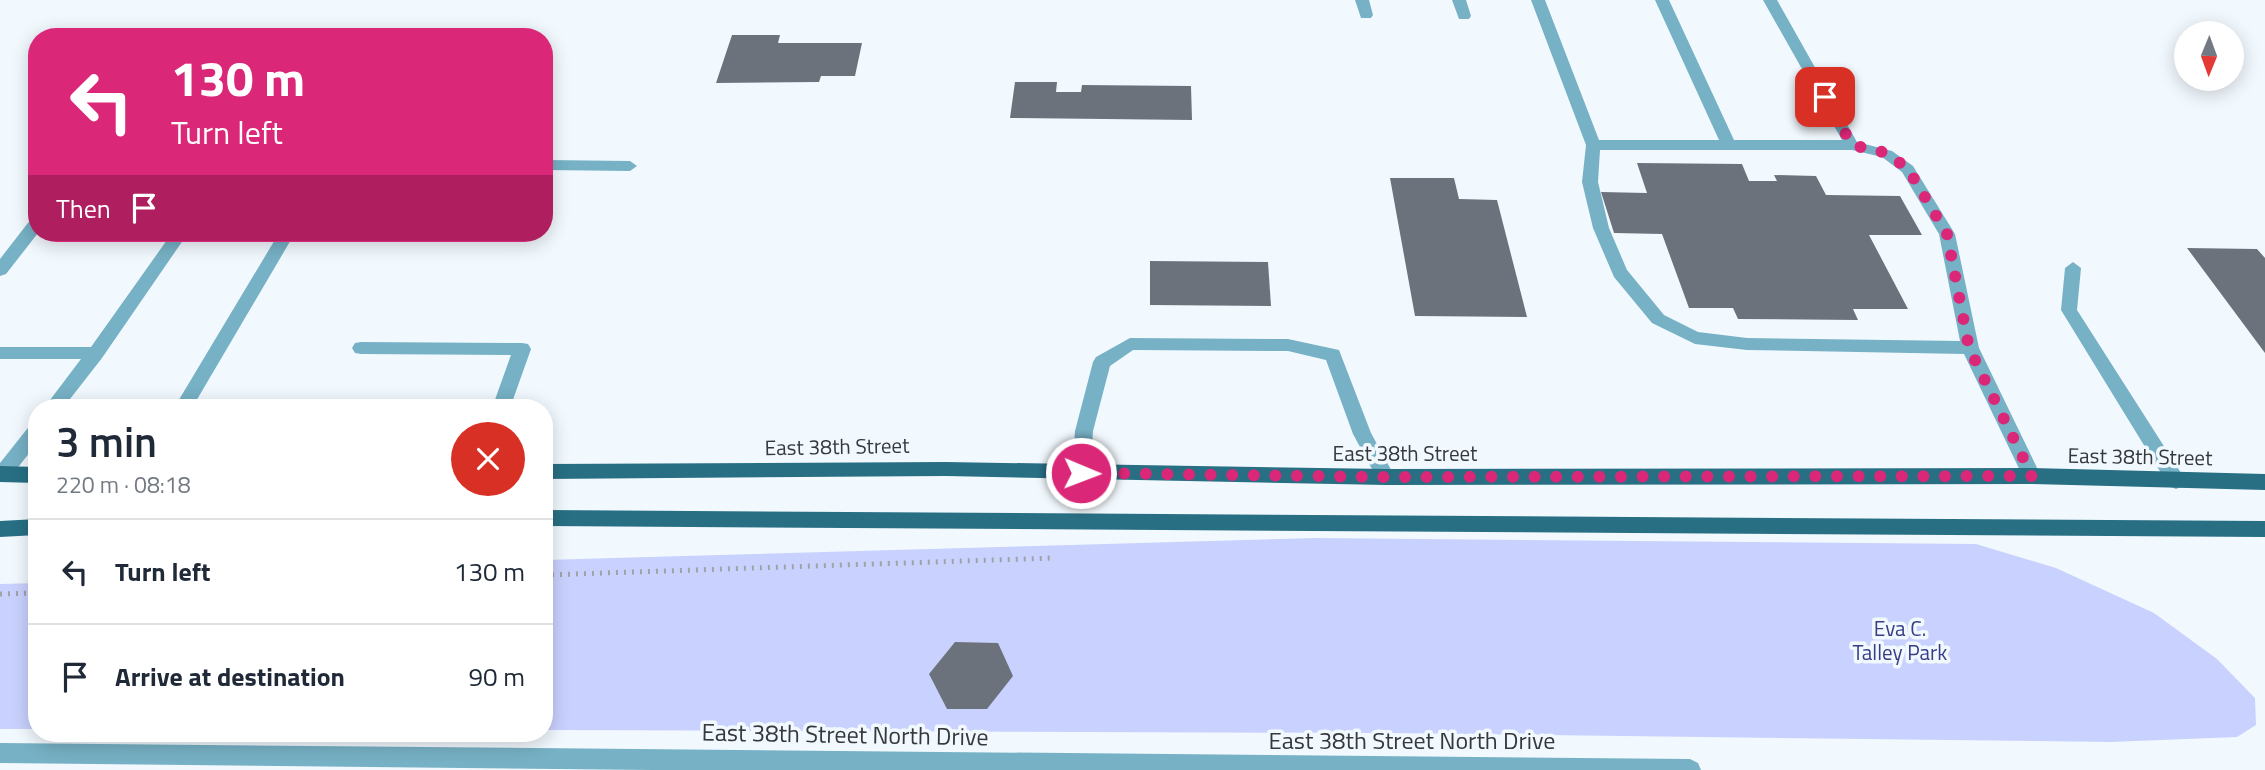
<!DOCTYPE html>
<html lang="en">
<head>
<meta charset="utf-8">
<style>
	:root { --surface:#fff; --page:#f2f2f3; --text:#1f2937; --muted:#747a83; --line:#e0e1e3 }
	body { margin:0; font-family:"Titillium Web",sans-serif; background:var(--page); color:var(--text); height:100vh; display:flex; flex-direction:column; font-size:26px; white-space:nowrap }
	* { box-sizing:border-box; margin:0 }
	p { font-size:23px; color:var(--muted) }
	.icon { flex:none; width:38px; height:38px; fill:none; stroke:currentColor; stroke-width:2; stroke-linecap:round; stroke-linejoin:round }
	.map { position:relative; flex:1; overflow:hidden }
	.sheet { position:absolute; left:28px; top:399px; width:525px; height:343px; display:flex; flex-direction:column; background:var(--surface); border-radius:28px; box-shadow:0 4px 18px #0003 }
	.sheet>* { flex:none }
	.banner { position:absolute; left:28px; top:28px; width:525px; height:214px; border-radius:28px; box-shadow:0 4px 18px #0003; background:#db2777; color:#fff; overflow:hidden }
	.needle { width:46px; rotate:181deg }
	.tools { position:absolute; left:2174px; top:21px; display:grid; gap:14px }
	.tools a { display:grid; place-items:center; width:70px; height:70px; border-radius:50%; background:var(--surface); box-shadow:0 4px 18px #0003; font-size:35px }
	.pin { position:absolute; display:grid; place-items:center; width:60px; height:60px; color:#fff; margin:-30px; border-radius:14px; box-shadow:0 4px 10px #0006 }
	.me { position:absolute; width:77px; margin:-38px; rotate:91deg; stroke-linejoin:round; filter:drop-shadow(0 0 5px #0008) }
	.turn { display:flex; align-items:center; gap:24px; height:147px; padding:0 28px; font-size:32px }
	.turn .icon { width:91px; height:91px; stroke-width:2.5 }
	.turn b { display:block; font-size:49px; line-height:60px }
	.then { display:flex; align-items:center; height:66px; padding:0 28px; background:#0003; gap:14px; font-size:26px }
	.round { display:grid; place-items:center; flex:none; width:74px; height:74px; border-radius:37px; background:var(--page) }
	.head { display:flex; align-items:center; justify-content:space-between; height:119px; padding:0 28px }
	h1 { font-size:42px; font-weight:600; line-height:52px }
	ul { padding:0; list-style:none }
	li { display:flex; align-items:center; gap:21px; height:105px; padding:0 28px; border-top:2px solid var(--line) }
	li div { flex:1 }
	li b { display:block; font-size:26px }
	li em { font-style:normal }
	.map>svg:first-child { display:block }
	.green { fill:#c9d2fe }
	.building { fill:#6c727c }
	.lines { fill:none; stroke-linecap:round; stroke-linejoin:round }
	.path { stroke:#9da3a7; stroke-width:5; stroke-dasharray:2 6; stroke-linecap:butt }
	.service { fill:#77b1c5; fill-rule:evenodd }
	.minor { fill:#77b1c5; fill-rule:evenodd }
	.primary { fill:#286f84; fill-rule:evenodd }
	.route { stroke:#db2777; stroke-width:12; stroke-dasharray:0 21.6 }
	.labels { text-anchor:middle; stroke-width:7; stroke-linejoin:round; paint-order:stroke }
	.street-label { font-size:21px; fill:#35393d; stroke:#f2f9fe }
	.park-label { font-size:21px; fill:#383e86; stroke:#f2f9fe }
	.near-street-label { font-size:24px; fill:#35393d; stroke:#f2f9fe }
</style>
</head>
<body>
<div class="map">
<svg width="2265" height="770" viewBox="0 0 2265 770">
	<rect width="100%" height="100%" fill="#f2f9fe"/>
	<g class="green">
		<polygon points="1315,538 1976,544 2056,568 2154,613 2217,659 2255,698 2256,725 2237,737 2111,742 1375,733 544,730 544,560"/>
		<polygon points="37,583 37,729 0,729 0,584"/>
	</g>
	<g class="building">
		<polygon points="732,35 780,35 778,43 862,43 855,76 821,76 819,82 716,83"/>
		<polygon points="1015,82 1057,82 1056,92 1081,92 1082,85 1191,86 1192,120 1010,118"/>
		<polygon points="1637,163 1742,164 1749,181 1777,181 1774,175 1816,176 1826,195 1900,196 1922,235 1869,235 1908,309 1853,309 1858,320 1738,319 1733,308 1689,308 1662,234 1614,233 1601,192 1647,193"/>
		<polygon points="1390,178 1454,178 1459,199 1497,200 1527,317 1415,316"/>
		<polygon points="2187,248 2257,249 2265,258 2265,353"/>
		<polygon points="1150,261 1268,262 1271,306 1150,305"/>
		<polygon points="955,642 998,643 1013,676 987,709 947,709 929,674"/>
	</g>
	<g class="lines">
		<g class="path">
			<polyline points="544,575 1053,558"/>
			<polyline points="0,594 37,593"/>
		</g>
		<g class="service">
			<polygon points="1355,0 1369,0 1373,15 1371,18 1361,18"/>
			<polygon points="1452,0 1466,0 1471,16 1469,19 1459,19"/>
			<path d="M1531,0H1545L1599,140H1719L1655,0H1669L1734,140H1842L1763,0H1777L1857,142L1892,151L1913,166L1955,234L1979,348L2041,476L2039,481L2032,484L2025,481L1964,354L1747,350L1695,344L1652,323L1614,277L1593,228L1582,182L1586,145ZM1600,150H1852L1882,157L1902,172L1939,234L1960,341L1747,338L1698,332L1664,315L1627,270L1609,228L1598,182Z"/>
			<polygon points="544,160 630,161 637,166 630,171 544,170"/>
			<polygon points="37,218 38,233 6,274 0,276 0,259 31,219"/>
			<polygon points="172,233 188,233 102,358 63,408 44,408 81,359 0,359 0,347 91,347"/>
			<polygon points="279,233 295,233 192,408 174,408"/>
			<polygon points="2073,262 2081,268 2077,310 2183,476 2185,481 2183,486 2176,489 2169,486 2061,310 2065,268"/>
			<polygon points="1130,338 1288,339 1339,350 1371,433 1395,477 1393,482 1386,485 1379,482 1353,434 1326,360 1288,351 1133,350 1110,366 1093,431 1090,473 1088,478 1081,481 1074,478 1072,473 1075,431 1093,362 1096,357"/>
			<polygon points="361,342 522,343 528,344 531,349 510,408 492,408 511,355 361,354 355,353 352,348 355,343"/>
			<polygon points="37,422 37,443 9,479 0,481 0,463 31,424"/>
		</g>
		<polygon class="minor" points="0,743 1690,759 1698,763 1701,770 651,770 0,763"/>
		<g class="primary">
			<polygon points="946,462 1386,469 2032,468 2265,474 2265,490 2032,484 1386,485 946,476 544,479 544,464"/>
			<polygon points="0,466 37,467 37,483 0,482"/>
			<polygon points="544,510 2265,521 2265,537 544,526"/>
			<polygon points="37,519 37,535 0,537 0,521"/>
		</g>
	</g>
	<g class="lines">
		<polyline class="route" points="1081,473 1386,477 2032,476 1969,348 1947,234 1908,169 1887,153 1852,145 1825,97"/>
	</g>
	<g class="labels">
		<g class="street-label">
			<text transform="translate(837 447) rotate(-1)" y="7">East 38th Street</text>
			<text x="1405" y="461">East 38th Street</text>
			<text transform="translate(2140 457) rotate(1)" y="7">East 38th Street</text>
		</g>
		<g class="park-label">
			<text x="1900" y="636">Eva C.<tspan x="1900" dy="24">Talley Park</tspan></text>
		</g>
		<g class="near-street-label">
			<text transform="translate(845 735) rotate(1)" y="8">East 38th Street North Drive</text>
			<text x="1412" y="749">East 38th Street North Drive</text>
		</g>
	</g>
</svg>
<div class="tools">
<a><svg class="needle" viewBox="-14 -14 28 28"><path d="M0-13l5 13h-10z" fill="#e53935"/><path d="M0 13l5-13h-10z" fill="#747a83"/></svg></a>
</div>
<div class="pin" style="left:1825px;top:97px;background:#d93025"><svg class="icon" aria-label="arrive" viewBox="0 0 24 24"><path d="M6 21V4h12l-3 4 3 4H6"/></svg></div>
<svg class="me" style="left:1081px;top:473px" viewBox="-20 -20 40 40"><circle r="17" fill="#db2777" stroke="#fff" stroke-width="3"/><path d="M0-11L8 9 0 5-8 9z" fill="#fff"/></svg>
<div class="banner">
<div class="turn"><svg class="icon" aria-label="left" viewBox="0 0 24 24"><path d="M17 20v-9H6M10 6l-5 5 5 5"/></svg><div><b>130 m</b>Turn left</div></div>
<div class="then">Then<svg class="icon" aria-label="arrive" viewBox="0 0 24 24"><path d="M6 21V4h12l-3 4 3 4H6"/></svg></div>
</div>
<section class="sheet">
<div class="head"><div><h1>3 min</h1><p>220 m · 08:18</p></div><a class="round" style="background:#d93025;color:#fff"><svg class="icon" aria-label="close" viewBox="0 0 24 24"><path d="M6 6l12 12M18 6L6 18"/></svg></a></div>
<ul>
<li><svg class="icon" aria-label="left" viewBox="0 0 24 24"><path d="M17 20v-9H6M10 6l-5 5 5 5"/></svg><div><b>Turn left</b></div><em>130 m</em></li>
<li><svg class="icon" aria-label="arrive" viewBox="0 0 24 24"><path d="M6 21V4h12l-3 4 3 4H6"/></svg><div><b>Arrive at destination</b></div><em>90 m</em></li>
</ul>
</section>
</div>
</body>
</html>
